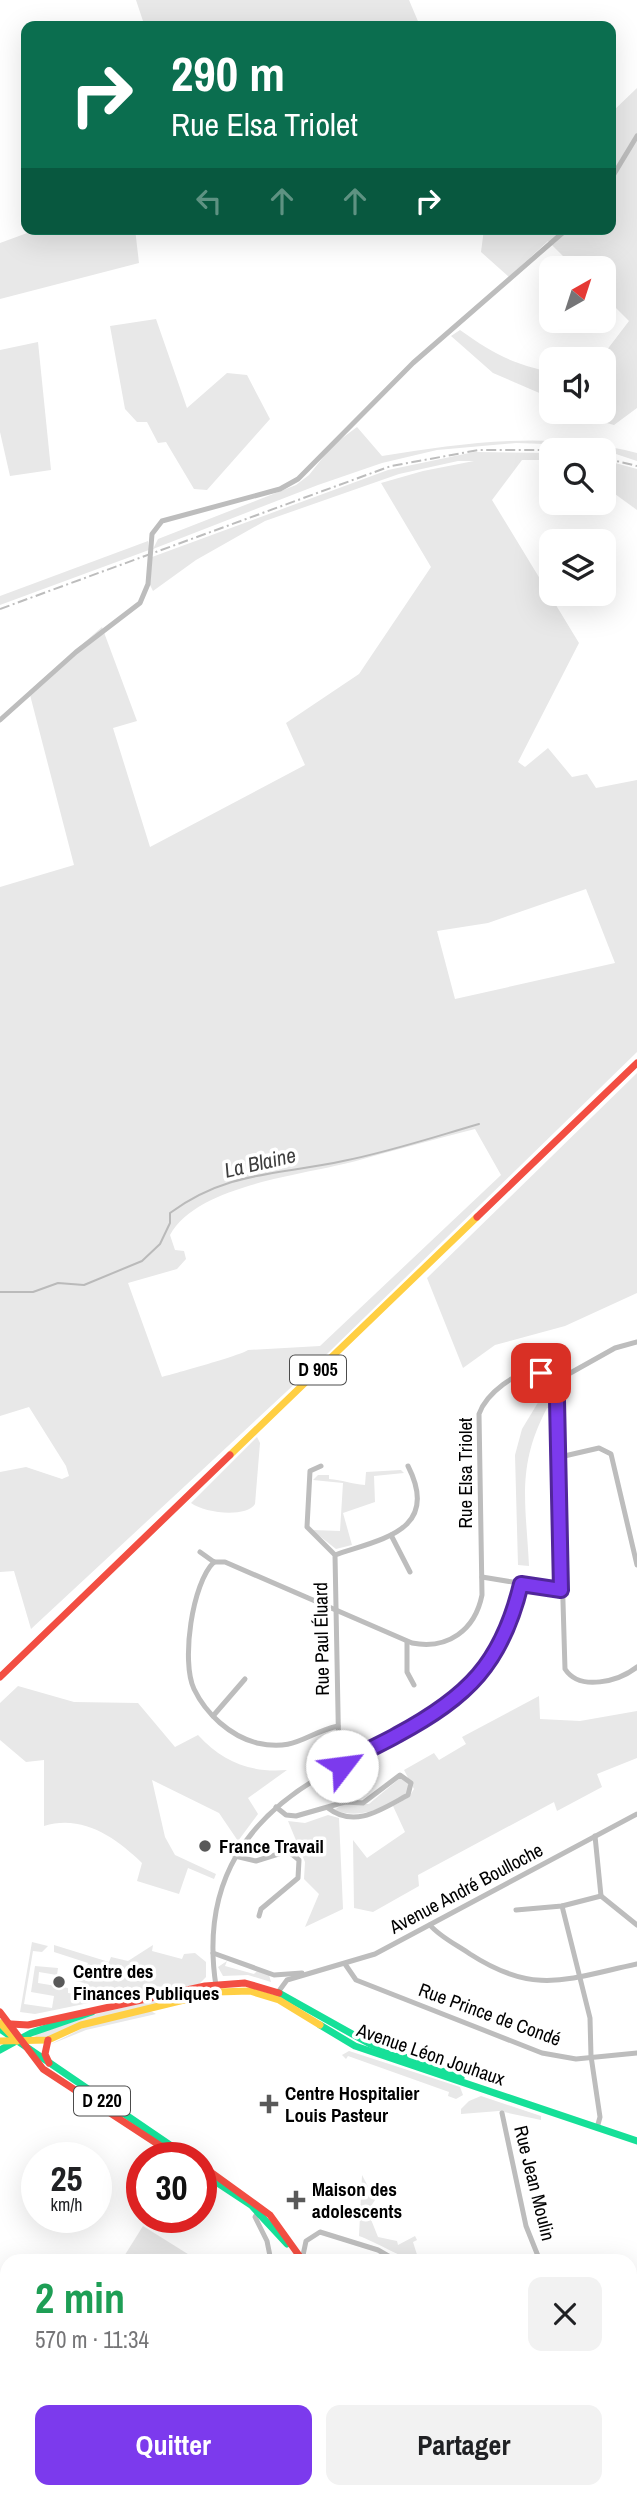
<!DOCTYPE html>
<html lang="fr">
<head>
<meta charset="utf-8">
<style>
	:root { --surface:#fff; --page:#f2f2f2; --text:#202124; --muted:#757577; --accent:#7c3aed }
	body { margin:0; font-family:"Archivo Narrow",sans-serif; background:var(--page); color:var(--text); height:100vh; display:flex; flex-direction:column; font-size:26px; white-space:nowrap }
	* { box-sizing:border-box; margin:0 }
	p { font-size:23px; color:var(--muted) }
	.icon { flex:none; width:38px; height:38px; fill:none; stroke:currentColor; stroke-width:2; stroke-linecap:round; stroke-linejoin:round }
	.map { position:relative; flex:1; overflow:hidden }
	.side { position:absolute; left:0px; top:2254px; width:637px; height:245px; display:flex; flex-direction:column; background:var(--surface); border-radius:21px 21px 0 0; box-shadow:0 7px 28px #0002 }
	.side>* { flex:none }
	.top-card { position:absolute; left:21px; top:21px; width:595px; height:214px; border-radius:14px; box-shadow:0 7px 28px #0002; background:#0b6e4f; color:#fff; overflow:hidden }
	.needle { width:46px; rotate:39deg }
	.buttons { position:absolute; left:539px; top:256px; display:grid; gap:14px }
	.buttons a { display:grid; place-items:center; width:77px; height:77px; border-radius:14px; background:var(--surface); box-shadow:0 7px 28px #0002; font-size:35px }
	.speed { position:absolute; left:21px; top:2142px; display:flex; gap:14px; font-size:35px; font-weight:700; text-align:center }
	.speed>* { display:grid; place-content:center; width:91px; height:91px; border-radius:50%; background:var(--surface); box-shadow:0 7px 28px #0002; line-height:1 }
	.speed small { font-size:18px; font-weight:400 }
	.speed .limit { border:10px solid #d22; background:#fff; color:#111 }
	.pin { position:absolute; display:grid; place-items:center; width:60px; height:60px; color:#fff; margin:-30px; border-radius:14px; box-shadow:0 4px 10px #0006 }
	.me { position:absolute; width:77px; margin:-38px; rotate:60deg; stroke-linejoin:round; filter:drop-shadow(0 0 5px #0008) }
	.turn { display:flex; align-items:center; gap:24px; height:147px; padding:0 35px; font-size:32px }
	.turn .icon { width:91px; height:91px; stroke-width:2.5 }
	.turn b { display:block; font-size:49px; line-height:60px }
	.lanes { display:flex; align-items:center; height:66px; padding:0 35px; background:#0003; justify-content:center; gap:35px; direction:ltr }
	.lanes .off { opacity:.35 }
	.round { display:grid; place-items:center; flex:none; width:74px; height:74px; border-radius:14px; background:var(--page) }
	.headline { display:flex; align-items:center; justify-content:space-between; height:119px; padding:0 35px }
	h1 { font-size:42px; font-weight:700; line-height:52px; color:#1e9e55 }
	.button { display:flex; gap:14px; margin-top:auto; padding:14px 35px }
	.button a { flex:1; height:80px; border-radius:14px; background:var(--accent); color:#fff; font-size:28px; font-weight:700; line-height:80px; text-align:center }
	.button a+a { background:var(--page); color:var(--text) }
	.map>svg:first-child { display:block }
	.green { fill:#e8e8e8; fill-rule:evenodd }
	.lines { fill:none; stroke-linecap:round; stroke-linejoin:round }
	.stream { stroke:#bababa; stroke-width:2 }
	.street { stroke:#bdbdbd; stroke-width:5 }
	.fast { stroke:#16e098; stroke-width:7 }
	.slow { stroke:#ffcf43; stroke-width:7 }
	.jam { stroke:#f24e42; stroke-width:7 }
	.rail { stroke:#bdbdbd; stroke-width:2; stroke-dasharray:10 3.5 2 3.5; stroke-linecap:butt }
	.route-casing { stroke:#51269a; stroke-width:18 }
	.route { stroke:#7c3aed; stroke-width:12 }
	.poi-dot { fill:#595959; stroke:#fff; stroke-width:2.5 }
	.labels { text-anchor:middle; stroke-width:7; stroke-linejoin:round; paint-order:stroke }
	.shield { fill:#fff; stroke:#4c4c4c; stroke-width:2 }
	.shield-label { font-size:18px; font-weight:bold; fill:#000 }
	.street-label { font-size:19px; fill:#000; stroke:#fff }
	.poi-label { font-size:19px; font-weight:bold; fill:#000; stroke:#fff; text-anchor:start }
	.water-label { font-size:21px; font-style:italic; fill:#3e3e3e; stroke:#fff }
</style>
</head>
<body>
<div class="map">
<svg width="637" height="2499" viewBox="0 0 637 2499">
	<rect width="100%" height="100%" fill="#fff"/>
	<g class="green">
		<polygon points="136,0 409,0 420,26 136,26 144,24"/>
		<polygon points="637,88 637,408 614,425 564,411 604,411 604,359 600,359 629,321 604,296 604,268 575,268 548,241 509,277 481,252 484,229 611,229 611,113"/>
		<polygon points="38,229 135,229 139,263 0,299 0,243"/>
		<polygon points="156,319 187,408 227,373 247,375 270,419 207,490 194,489 166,442 158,443 147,422 137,422 125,409 110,326"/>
		<path d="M460,330C492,353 512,364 551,372V398L493,373L451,336Z"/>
		<polygon points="38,342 51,470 10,476 0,432 0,350"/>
		<path d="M357,427L382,456C467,442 552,431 637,453V461L604,450L545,444L516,443L437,450L382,463L318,485L153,549L158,539L296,485L309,475L333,445Z"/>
		<path d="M474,452L551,453V460H522L492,500L579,643L518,762L525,767L548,748L572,777L587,774L596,788L637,780V1052L327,1354L31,1629L14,1571L0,1572V1472L26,1467L62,1479L69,1476L66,1466L29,1407L0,1416V887L74,865L29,691L102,627L137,721L113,728L150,847L305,765L286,723L359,674L431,567L381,483L423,471L474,461H458L399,474L265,521L196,560L153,591L150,585L152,557L388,470ZM586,889L615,963L455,999L437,931L488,923ZM475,1129L501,1175L320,1346L248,1350C242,1355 176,1373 162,1377L128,1283L177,1269L186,1259L184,1251L175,1250L170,1235C198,1184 305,1175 356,1161C395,1150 435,1139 475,1129Z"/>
		<polygon points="604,460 637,469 637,510 604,486"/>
		<polygon points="148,541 149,550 0,605 0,596"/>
		<polygon points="637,1073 637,1293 565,1326 495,1345 463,1368 427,1278"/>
		<path d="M546,1383L554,1410L547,1408C516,1467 526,1503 529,1566L518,1565L515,1455L522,1429L545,1391Z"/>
		<path d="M257,1437L260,1443L255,1504C246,1518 204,1513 191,1503Z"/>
		<path d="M401,1470L404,1473L374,1476L375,1502L343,1513L352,1545L336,1549L312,1530L340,1531L343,1483L313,1480L318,1475H329V1479C342,1480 352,1484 365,1485L366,1472Z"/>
		<path d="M18,1686L74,1702L138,1703L175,1747L198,1735C223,1762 250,1773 287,1770L248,1798L258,1814L238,1841L219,1813L152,1780L165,1837L175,1855L216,1874L214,1879L188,1868L179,1894L137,1881L142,1863C116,1838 83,1814 44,1826V1760L26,1762L0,1740V1703Z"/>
		<polygon points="539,1696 540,1719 580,1721 637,1711 637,1758 597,1774 602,1787 557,1811 554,1802 418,1875 419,1886 373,1912 354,1908 353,1840 367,1858 405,1832 393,1806 409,1797 414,1789 404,1770 434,1753 439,1760 466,1744 462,1737"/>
		<path d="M400,1778L408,1781V1792C384,1808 361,1820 334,1810L344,1804H369Z"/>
		<polygon points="328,1815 339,1818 343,1909 305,1927 319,1894 304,1879 305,1862 288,1821 305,1823"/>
		<polygon points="32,1942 48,1946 42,1952 33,1951 24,2004 52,2008 54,1996 31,1992 35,1966 58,1968 57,1975 39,1972 38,1983 68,1988 68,1993 82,1995 84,1983 76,1981 77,1977 82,1977 88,1963 54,1952 54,1945 109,1962 111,1957 128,1961 153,1945 152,1951 182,1959 184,1954 195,1953 206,1962 206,1977 199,1984 121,2001 118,1997 35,2014 20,2012"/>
		<polygon points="227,1961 225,1966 254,1974 257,1971 269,1975 271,1982 248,1975 223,1976 218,1967"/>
		<polygon points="203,1989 204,1992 47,2037 37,2038 34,2035 100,2013"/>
		<polygon points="149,2010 156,2014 86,2030 49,2045 89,2025"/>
		<polygon points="349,2051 460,2087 463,2095 456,2099 448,2096 449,2092 348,2056 346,2059 342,2055"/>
		<polygon points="481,2096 541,2116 541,2120 499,2111 461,2114 461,2109 469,2101"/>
		<path d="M362,2175L375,2200L369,2209L373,2212H368L378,2237L397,2241L398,2245L415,2236L417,2240L413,2242L419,2261C407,2261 374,2241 359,2236Z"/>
		<polygon points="143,2226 199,2261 128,2261 123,2258"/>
		<polygon points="48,2492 117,2492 119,2498 126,2499 19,2499"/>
		<polygon points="281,2492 299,2492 301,2495 317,2492 454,2492 455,2495 453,2499 245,2499"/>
	</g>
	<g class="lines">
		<path class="stream" d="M0,1292H33L58,1283L84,1285L142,1261L160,1244L170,1223V1213C227,1171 278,1175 343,1161C389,1152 434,1137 479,1124"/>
		<g class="street">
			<polyline points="611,179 637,136"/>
			<polyline points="0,720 76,652 140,603 148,584 152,534 162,521 280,489 298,479 413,363 567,229"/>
			<polyline points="565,1376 615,1348 637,1342"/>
			<polyline points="560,1457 599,1448 611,1454 637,1565"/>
			<polyline points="321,1466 310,1471 307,1527 335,1555 339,1764"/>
			<polyline points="391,1535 410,1572"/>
			<polyline points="200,1552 214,1562"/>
			<path d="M335,1555C381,1539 441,1531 408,1466"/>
			<path d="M214,1562H225L412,1643C448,1650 475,1630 482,1595L479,1414C486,1394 516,1370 537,1372L550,1383L557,1400L565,1669C580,1692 619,1681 637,1667"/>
			<path d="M214,1562C192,1583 181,1662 194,1689C206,1714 230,1736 257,1743C296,1752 306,1733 338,1726"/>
			<polyline points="482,1577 561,1590"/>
			<polyline points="407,1642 407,1672 414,1685"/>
			<polyline points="213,1716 245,1679"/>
			<path d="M341,1765C433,1713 494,1698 521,1584"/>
			<path d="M276,1807L286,1815L296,1816L345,1802L363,1803L400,1775L411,1783L408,1795C382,1809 355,1829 328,1808"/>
			<polyline points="595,1836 601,1896"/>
			<polyline points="235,1856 256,1861 288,1851 299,1860 298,1878 261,1909 259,1916"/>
			<polyline points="601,1896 637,1925"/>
			<polyline points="562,1906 590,2018 591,2056 600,2117 597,2128"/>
			<polyline points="516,1910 562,1906 601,1896"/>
			<path d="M430,1925C440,1937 457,1945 470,1954C535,1996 567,1979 637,1964"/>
			<polyline points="213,1953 274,1975 302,1973"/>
			<polyline points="345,1964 356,1980 542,2053 576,2059 637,2053"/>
			<path d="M216,1986C200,1882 247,1814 336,1768"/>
			<polyline points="276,1995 287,1980 375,1954 637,1814"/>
			<polyline points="502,2113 526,2226 540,2261"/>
			<polyline points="258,2212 255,2217 267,2241 271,2261"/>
			<polyline points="302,2260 306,2241 320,2232 378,2250 397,2261"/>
			<polyline points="0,2307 7,2305"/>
			<polyline points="630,2350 637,2340"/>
			<polyline points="0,2396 7,2393"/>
			<polyline points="630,2409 635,2415 636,2456"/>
			<polyline points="357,2499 361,2492"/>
		</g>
		<g class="fast">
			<polyline points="279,1993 370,2044 461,2078"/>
			<polyline points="320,2025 355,2046 637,2141"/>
			<polyline points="0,2029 189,2158"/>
			<polyline points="0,2050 31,2033 92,2012"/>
			<polyline points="201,2172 251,2205 287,2244"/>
			<polyline points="417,2492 421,2499"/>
		</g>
		<g class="slow">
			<polyline points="230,1455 477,1217"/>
			<polyline points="0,2023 17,2041"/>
			<polyline points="0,2041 48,2040 81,2025 217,1992 250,1991 279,2000 320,2025"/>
			<polyline points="630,2319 637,2319"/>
		</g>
		<g class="jam">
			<polyline points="477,1217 637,1063"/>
			<polyline points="0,1677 230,1455"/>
			<polyline points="0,2012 43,2069 179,2158"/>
			<polyline points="11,2024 28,2025 205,1986 245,1983 279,1993"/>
			<polyline points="48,2040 45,2054 49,2063"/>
			<polyline points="201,2165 270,2215 303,2261"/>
			<polyline points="0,2469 7,2466"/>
		</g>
		<g class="rail">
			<polyline points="604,458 637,466"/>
			<polyline points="0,609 391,466 479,450 551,450"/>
		</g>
	</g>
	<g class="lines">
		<g class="route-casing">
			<path id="route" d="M342,1766C356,1754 380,1745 397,1735C468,1697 502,1663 521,1584L561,1590L557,1400L550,1383L541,1373"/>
		</g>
		<use href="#route" class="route"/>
	</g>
	<g class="poi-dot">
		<circle cx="205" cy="1846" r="7"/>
		<circle cx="59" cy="1982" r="7"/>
		<path d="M265.5 2093.5h7v7h7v7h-7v7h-7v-7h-7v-7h7z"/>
		<path d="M292.5 2189.5h7v7h7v7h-7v7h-7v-7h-7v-7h7z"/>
	</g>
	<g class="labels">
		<g class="shield">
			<rect x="290" y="1355.5" width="56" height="29" rx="5"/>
			<rect x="74" y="2086.5" width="56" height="29" rx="5"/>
		</g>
		<g class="shield-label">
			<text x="318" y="1376">D 905</text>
			<text x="102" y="2107">D 220</text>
		</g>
		<g class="street-label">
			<text transform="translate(465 1473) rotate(-90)" y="7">Rue Elsa Triolet</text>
			<text transform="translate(321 1639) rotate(-91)" y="7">Rue Paul Éluard</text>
			<text transform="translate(466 1888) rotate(-28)" y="7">Avenue André Boulloche</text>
			<text transform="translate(490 2014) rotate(20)" y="7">Rue Prince de Condé</text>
			<text transform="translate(431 2054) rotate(19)" y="7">Avenue Léon Jouhaux</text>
			<text transform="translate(535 2183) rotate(76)" y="7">Rue Jean Moulin</text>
		</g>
		<g class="poi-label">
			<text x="219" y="1853">France Travail</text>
			<text x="73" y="1978">Centre des<tspan x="73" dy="22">Finances Publiques</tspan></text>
			<text x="285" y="2100">Centre Hospitalier<tspan x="285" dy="22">Louis Pasteur</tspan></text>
			<text x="312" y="2196">Maison des<tspan x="312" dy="22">adolescents</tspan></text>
		</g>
		<g class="water-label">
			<text transform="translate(260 1163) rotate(-13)" y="7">La Blaine</text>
		</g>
	</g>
</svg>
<div class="buttons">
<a><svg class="needle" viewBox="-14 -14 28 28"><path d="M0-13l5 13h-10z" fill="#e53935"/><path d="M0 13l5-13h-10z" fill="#757577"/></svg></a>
<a><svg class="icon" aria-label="sound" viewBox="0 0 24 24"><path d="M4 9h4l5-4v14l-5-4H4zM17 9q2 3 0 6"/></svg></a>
<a><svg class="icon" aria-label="search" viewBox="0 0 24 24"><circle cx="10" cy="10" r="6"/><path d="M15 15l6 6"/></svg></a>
<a><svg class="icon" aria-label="layers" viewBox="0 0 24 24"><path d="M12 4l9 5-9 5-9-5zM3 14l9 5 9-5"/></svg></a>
</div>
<div class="speed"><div>25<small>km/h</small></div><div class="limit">30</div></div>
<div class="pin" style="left:541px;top:1373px;background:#d93025"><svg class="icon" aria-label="arrive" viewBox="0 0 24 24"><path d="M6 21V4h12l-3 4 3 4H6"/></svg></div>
<svg class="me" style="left:342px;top:1766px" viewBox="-20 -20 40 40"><circle r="19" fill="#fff"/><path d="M0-13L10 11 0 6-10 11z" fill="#7c3aed"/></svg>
<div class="top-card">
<div class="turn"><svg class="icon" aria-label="right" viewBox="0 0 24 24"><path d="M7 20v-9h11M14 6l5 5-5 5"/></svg><div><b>290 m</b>Rue Elsa Triolet</div></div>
<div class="lanes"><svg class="icon off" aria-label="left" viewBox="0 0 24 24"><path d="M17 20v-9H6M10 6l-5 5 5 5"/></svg><svg class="icon off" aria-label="ahead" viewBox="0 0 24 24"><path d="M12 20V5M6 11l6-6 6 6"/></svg><svg class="icon off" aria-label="ahead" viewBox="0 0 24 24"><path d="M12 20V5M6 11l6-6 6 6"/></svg><svg class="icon" aria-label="right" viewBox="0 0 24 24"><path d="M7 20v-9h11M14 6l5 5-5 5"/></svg></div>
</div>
<section class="side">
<div class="headline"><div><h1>2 min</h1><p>570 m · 11:34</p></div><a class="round"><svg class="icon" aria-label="close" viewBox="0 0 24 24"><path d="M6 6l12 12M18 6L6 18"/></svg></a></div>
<div class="button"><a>Quitter</a><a>Partager</a></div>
</section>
</div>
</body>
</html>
